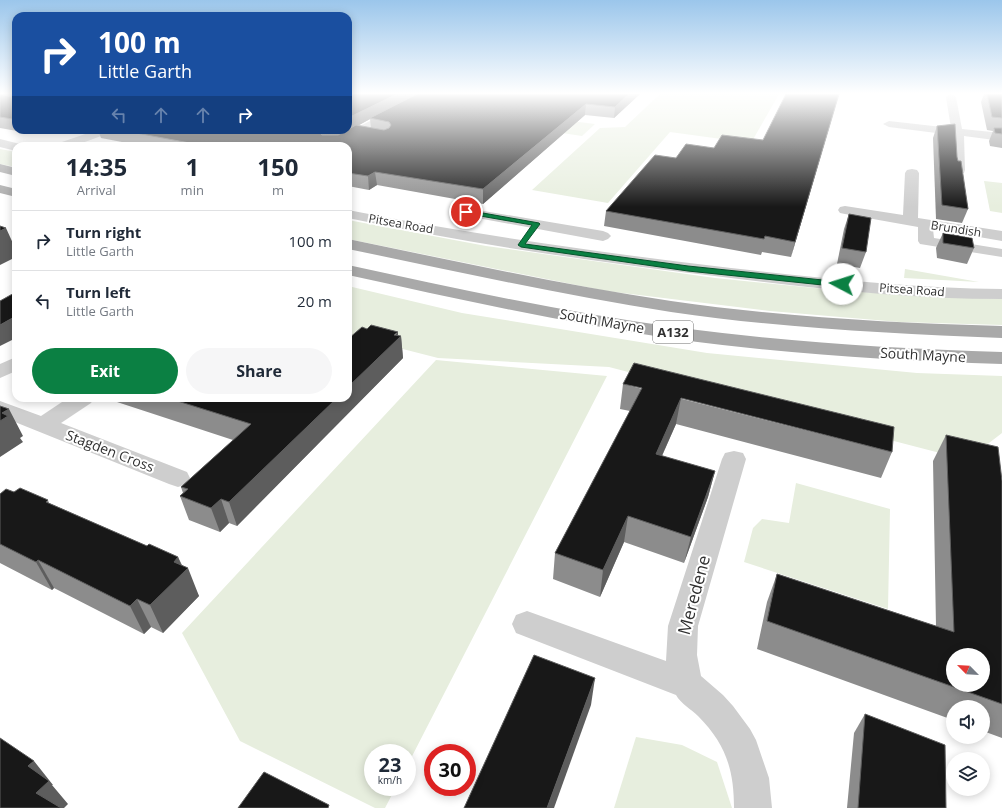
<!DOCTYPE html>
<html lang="en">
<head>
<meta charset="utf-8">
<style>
	:root { --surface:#fff; --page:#f6f6f7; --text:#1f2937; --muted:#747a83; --line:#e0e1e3; --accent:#0b8043 }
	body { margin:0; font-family:"Open Sans",sans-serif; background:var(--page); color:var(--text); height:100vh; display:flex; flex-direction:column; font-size:15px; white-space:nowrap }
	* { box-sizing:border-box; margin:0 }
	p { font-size:13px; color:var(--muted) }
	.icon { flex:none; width:22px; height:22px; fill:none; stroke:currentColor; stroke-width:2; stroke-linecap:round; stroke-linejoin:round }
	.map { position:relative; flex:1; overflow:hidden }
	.drawer { position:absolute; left:12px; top:142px; width:340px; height:260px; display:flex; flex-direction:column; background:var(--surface); border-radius:12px; box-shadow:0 2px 10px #0003 }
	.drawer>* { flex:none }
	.hud { position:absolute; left:12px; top:12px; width:340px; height:122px; border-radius:12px; box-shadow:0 2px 10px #0003; background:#1a4fa0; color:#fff; overflow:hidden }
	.needle { width:26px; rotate:294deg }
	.fabs { position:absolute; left:946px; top:648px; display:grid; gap:8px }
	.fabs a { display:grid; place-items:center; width:44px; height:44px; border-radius:50%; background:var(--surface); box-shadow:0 2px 10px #0003; font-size:20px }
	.speed { position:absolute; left:364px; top:744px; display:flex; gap:8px; font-size:20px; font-weight:700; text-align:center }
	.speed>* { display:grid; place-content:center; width:52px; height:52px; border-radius:50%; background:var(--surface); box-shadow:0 2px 10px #0003; line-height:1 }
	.speed small { font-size:10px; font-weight:400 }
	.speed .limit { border:6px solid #d22; background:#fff; color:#111 }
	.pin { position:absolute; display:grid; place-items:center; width:34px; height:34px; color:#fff; margin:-17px; border:2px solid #fff; border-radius:50%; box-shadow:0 1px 4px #0007 }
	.me { position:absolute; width:44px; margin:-22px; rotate:275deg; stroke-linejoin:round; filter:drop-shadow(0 0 3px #0008) }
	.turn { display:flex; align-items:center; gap:14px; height:84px; padding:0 20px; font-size:18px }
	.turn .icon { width:52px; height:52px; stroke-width:2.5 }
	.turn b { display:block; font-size:28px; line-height:34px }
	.lanes { display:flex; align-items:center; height:38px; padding:0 20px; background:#0003; justify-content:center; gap:20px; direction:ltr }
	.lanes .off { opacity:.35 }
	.eta { display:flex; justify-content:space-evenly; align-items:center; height:68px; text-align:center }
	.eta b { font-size:24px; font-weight:700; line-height:28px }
	.action { display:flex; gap:8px; margin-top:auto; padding:8px 20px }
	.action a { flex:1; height:46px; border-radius:24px; background:var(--accent); color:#fff; font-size:16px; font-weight:700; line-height:46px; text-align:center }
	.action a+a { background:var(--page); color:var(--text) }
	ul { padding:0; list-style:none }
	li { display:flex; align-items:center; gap:12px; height:60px; padding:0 20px; border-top:1px solid var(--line) }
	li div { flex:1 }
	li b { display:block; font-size:15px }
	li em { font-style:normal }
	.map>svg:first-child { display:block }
	.green { fill:#e7eede }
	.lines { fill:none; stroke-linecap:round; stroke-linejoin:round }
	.street { fill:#cecece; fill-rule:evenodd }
	.primary { fill:#a9a9a9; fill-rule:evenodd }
	.wall { fill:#8c8c8c; fill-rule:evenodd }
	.shaded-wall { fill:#5d5d5d }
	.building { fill:#181818; stroke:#5d5d5d; fill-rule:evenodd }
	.route { fill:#0b8043; stroke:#07532c }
	.labels { text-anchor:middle; stroke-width:4; stroke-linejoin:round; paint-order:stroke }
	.far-street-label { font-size:12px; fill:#313131; stroke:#fff }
	.shield { fill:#fff; stroke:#6f6f6f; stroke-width:1 }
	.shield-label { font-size:13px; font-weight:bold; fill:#313131 }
	.street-label { font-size:14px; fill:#313131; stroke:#fff }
	.near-street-label { font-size:17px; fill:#313131; stroke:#fff }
</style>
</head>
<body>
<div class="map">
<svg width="1002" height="808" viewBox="0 0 1002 808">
	<rect width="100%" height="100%" fill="#fff"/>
	<g class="green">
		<polygon points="660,94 779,94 751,143 670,132 608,203 532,190 600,128 625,127"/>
		<polygon points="563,120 595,124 582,136 549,131"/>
		<polygon points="0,149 16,152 16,167 0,164"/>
		<polygon points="984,181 1002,183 1002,213 990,211"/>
		<polygon points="348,220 486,246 715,278 844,291 1002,299 1002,325 899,322 770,311 606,291 348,239"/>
		<polygon points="905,269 979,282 904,278"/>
		<polygon points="348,286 462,313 707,353 917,373 1002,376 1002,433 967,460 609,367 438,358 348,335"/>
		<polygon points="436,360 607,376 407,766 407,753 373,753 373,787 396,787 385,808 375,808 240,741 182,633"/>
		<polygon points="796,483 890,509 888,609 744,562 753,528 762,519 789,523"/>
		<polygon points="636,737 682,745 717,762 732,808 614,808"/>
	</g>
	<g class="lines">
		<g class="street">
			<polygon points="951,94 956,97 962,129 1002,133 1002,141 964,136 965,170 964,173 954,173 953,170 952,135 889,127 883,124 889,121 951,128 946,97"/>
			<polygon points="398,107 402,108 403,110 402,112 339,146 324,146 326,143"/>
			<polygon points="97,130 114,130 112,132 74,146 57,146 59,143"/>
			<polygon points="0,139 20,144 21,146 16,146 16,151 0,147"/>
			<polygon points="912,169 917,170 919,173 918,218 1002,231 1002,241 933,229 934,238 1002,249 1002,257 920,244 918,241 918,227 845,214 840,213 838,210 840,207 845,206 903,215 905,173 907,170"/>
			<polygon points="466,208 603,231 608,233 611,236 608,239 603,241 461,215 459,212 461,209"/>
			<path d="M348,210C475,235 603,253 731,268C821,278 911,288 1002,289V299C911,299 821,289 731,278C603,263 475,245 348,218Z"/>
			<polygon points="16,357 16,371 0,378 0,364"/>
			<polygon points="68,398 94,398 91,403 61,423 187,472 190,478 187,484 178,487 169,484 0,416 0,401 41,416"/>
			<path d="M734,451L743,453L746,459L698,626L697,655L701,676L723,695L733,706L750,729L756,740L769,778L772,808H734C734,770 726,744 698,716C691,709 681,704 676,695L516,633L512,624L516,615L527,611L666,661L668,626L722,459L725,453Z"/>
		</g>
		<g class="primary">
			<polygon points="0,164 16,168 16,176 0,172"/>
			<polygon points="0,185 16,189 16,197 0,193"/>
			<path d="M348,239C455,261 562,285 671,301C781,317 891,323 1002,326V338C891,334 781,328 671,312C562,295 455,271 348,249Z"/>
			<path d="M348,265C458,289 569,313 681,328C787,342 894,349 1002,352V364C894,361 787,354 681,340C569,324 458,299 348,275Z"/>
		</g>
	</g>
	<g class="wall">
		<polygon points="0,94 16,94 16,130 21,130 17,131 0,128"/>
		<path d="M348,94H640L614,118L585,115L483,204L377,185L369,190L348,186V146H143L101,138L98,130H346L345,131L351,128ZM370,119L371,128L357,126Z"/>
		<polygon points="839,94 791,257 762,252 761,255 604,226 606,211 676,158 714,148 763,140"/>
		<polygon points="984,94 1002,94 1002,148 990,146 989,141 993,131 987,130 981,102"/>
		<polygon points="937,126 957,157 968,209 962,223 936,219 933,138"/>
		<polygon points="34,130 92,130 80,134 59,131 51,133"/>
		<polygon points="849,214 866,252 860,268 837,264 844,229"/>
		<polygon points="943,233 974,248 967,264 937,258 936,248"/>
		<polygon points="398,336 401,336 403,358 237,526 229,523 220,532 189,520 180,496 183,493 181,487 233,440 117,402 116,398 348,398"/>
		<polygon points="623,384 892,452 881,478 676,424 662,456 715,471 708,497 684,563 624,542 600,597 553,579 555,553 630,411 620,409"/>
		<polygon points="946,435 1002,481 1002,738 983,731 983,707 953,707 953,720 757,649 767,602 777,574 936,626 933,461"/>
		<polygon points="14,492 48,500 49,503 147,546 178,557 182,565 199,596 163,633 151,627 144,634 54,588 52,590 0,563 0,494"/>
		<polygon points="865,714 946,808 847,808 854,733"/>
	</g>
	<g class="shaded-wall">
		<polygon points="397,94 412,94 412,98 370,118 370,119 354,128 348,128 348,116"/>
		<polygon points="629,94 640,94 614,118 615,107"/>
		<polygon points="839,94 791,257 795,242"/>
		<polygon points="586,104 585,115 483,204 483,189"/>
		<polygon points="16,118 16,129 12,119"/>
		<polygon points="50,130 58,130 59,131 51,133"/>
		<polygon points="79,130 92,130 80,134"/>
		<polygon points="323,130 346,130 345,132 325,142 321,134"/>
		<polygon points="375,172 377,185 369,190 368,176"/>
		<polygon points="6,228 16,250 16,257 0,265 0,231"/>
		<polygon points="16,316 16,338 0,346 0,325"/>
		<polygon points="398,332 398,339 401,336 403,358 237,526 229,502 337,398 348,398 348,387"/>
		<polygon points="681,398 676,424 651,480 656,454"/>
		<polygon points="9,409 23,436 20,438 23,442 0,457 0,421 2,413"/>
		<polygon points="715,471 708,497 684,563 691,537"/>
		<polygon points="221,499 229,523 220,532 211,508"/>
		<polygon points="628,516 624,542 600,597 603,570"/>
		<polygon points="178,557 184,571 188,568 199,596 163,633 150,605 174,562"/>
		<polygon points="38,560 54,588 52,590 36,562"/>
		<polygon points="137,599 151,627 144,634 130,606"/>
		<polygon points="595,678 591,705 554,808 547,808"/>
		<polygon points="34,761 53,785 52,785 68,804 64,808 49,808 36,793 28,766"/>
	</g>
	<g class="building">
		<polygon points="0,94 11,97 13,96 13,94 16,94 16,118 12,119 0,117"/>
		<polygon points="348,94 397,94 352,116 348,116"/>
		<polygon points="417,94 629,94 615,107 586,104 483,189 375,172 368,176 348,173 348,146 206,146 120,130 323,130 321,134 322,135 338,135 356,125 384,130 389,128 391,125 389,122 370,118"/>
		<polygon points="786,94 839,94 795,242 765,236 764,239 606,211 655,155 676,158 686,144 714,148 722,135 763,140"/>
		<polygon points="987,94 1002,94 1002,118 992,117"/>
		<polygon points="955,124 957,157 958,161 961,161 968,209 942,205 937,126"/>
		<polygon points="994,128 1002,128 1002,134 995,133"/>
		<polygon points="849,214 871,218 866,252 842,248"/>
		<polygon points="0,226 6,228 0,231"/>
		<polygon points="943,233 972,238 974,248 943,243"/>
		<polygon points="16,292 16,316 0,325 0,301"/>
		<polygon points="371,325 398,332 394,335 401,336 348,387 348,339 362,327 367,329"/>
		<polygon points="634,363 894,427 892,452 681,398 656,454 715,471 691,537 628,516 603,570 555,553 642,388 623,384"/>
		<polygon points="168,398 337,398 229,502 221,499 211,508 180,496 188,489 181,487 251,424"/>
		<polygon points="0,406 9,409 2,413 8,416 0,421"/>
		<path d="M946,435L998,447L1002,481V704L767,621L777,574L954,632ZM953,655H983V685H953Z"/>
		<polygon points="20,488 48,500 46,502 147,546 149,544 178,557 174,562 188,568 150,605 137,599 130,606 38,560 36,562 0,544 0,494 6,489 14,492"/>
		<polygon points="534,655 595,678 547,808 464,808"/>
		<polygon points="865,714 945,745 946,808 858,808"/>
		<polygon points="0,738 34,761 28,766 49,781 36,793 61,808 0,808"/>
		<polygon points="264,772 329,805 328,808 238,808"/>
	</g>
	<linearGradient id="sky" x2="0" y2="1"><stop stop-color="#9bc6eb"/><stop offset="0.45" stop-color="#fff"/><stop offset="1" stop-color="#fff" stop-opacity="0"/></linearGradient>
	<rect width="1002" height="207" fill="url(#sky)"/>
	<polygon class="route" points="466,210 539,223 540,224 525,244 688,266 842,282 846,284 842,287 688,271 521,247 518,245 532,225 463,213 463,212"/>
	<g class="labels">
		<g class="far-street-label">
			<text transform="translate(401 224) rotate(10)" y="4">Pitsea Road</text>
			<text transform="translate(956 229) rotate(9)" y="4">Brundish</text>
			<text transform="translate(912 290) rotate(4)" y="4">Pitsea Road</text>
		</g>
		<rect class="shield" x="653" y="321" width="40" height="22" rx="3"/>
		<g class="shield-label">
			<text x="673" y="337">A132</text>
		</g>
		<g class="street-label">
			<text transform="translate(602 321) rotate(10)" y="5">South Mayne</text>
			<text transform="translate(923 355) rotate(3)" y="5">South Mayne</text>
			<text transform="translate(110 451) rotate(21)" y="5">Stagden Cross</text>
		</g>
		<g class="near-street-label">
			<text transform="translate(694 595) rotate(-75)" y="6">Meredene</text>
		</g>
	</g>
</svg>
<div class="fabs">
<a><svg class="needle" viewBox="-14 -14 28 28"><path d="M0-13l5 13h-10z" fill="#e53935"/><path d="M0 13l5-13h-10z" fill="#747a83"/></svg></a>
<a><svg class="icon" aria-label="sound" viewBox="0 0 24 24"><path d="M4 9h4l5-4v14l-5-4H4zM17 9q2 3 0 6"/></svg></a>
<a><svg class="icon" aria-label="layers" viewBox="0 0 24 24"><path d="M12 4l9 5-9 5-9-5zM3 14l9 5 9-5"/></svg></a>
</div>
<div class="speed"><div>23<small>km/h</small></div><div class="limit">30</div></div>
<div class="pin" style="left:466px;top:212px;background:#d93025"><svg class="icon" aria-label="arrive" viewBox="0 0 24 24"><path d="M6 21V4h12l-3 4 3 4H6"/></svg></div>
<svg class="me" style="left:842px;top:284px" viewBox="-20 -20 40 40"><circle r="19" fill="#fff"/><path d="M0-13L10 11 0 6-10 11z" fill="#0b8043"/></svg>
<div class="hud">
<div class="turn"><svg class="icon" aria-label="right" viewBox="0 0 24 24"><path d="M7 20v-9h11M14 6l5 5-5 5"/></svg><div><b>100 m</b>Little Garth</div></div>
<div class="lanes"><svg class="icon off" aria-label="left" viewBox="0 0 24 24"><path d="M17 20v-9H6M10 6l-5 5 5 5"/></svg><svg class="icon off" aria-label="ahead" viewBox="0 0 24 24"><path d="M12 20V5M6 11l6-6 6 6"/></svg><svg class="icon off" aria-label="ahead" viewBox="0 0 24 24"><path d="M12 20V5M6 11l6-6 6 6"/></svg><svg class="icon" aria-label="right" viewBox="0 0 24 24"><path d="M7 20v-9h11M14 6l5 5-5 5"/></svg></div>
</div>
<section class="drawer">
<div class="eta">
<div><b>14:35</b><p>Arrival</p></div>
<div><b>1</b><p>min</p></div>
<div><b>150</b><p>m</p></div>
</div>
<ul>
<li><svg class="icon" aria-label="right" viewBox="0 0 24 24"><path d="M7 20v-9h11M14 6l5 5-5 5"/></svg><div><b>Turn right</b><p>Little Garth</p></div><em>100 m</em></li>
<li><svg class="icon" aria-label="left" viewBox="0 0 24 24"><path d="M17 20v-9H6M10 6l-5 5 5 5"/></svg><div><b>Turn left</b><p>Little Garth</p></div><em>20 m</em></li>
</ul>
<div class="action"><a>Exit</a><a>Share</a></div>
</section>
</div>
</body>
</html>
